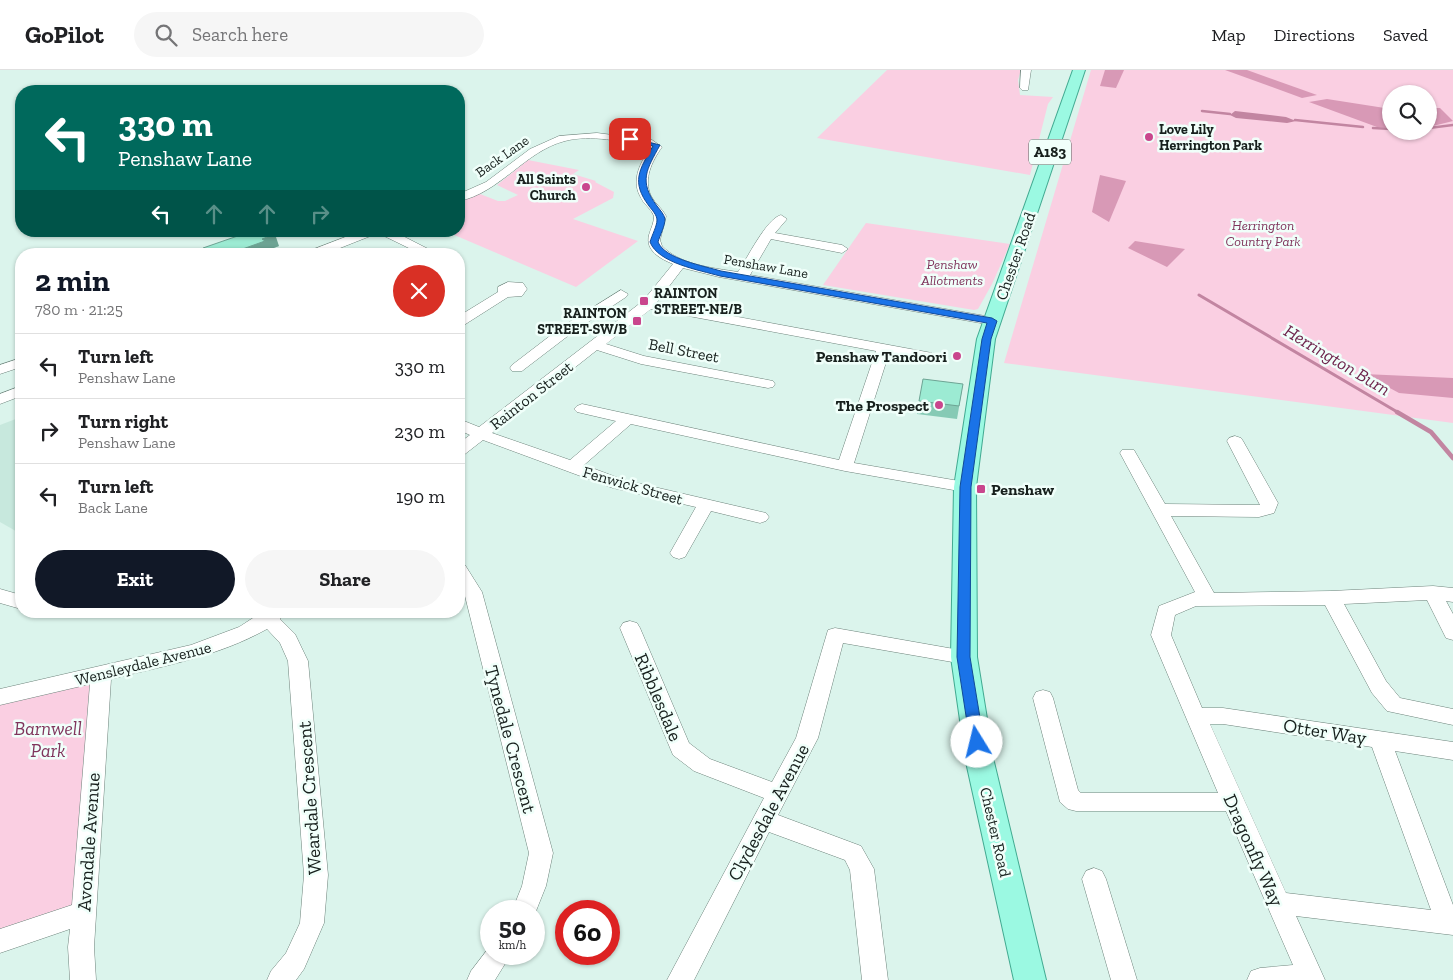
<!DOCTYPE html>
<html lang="en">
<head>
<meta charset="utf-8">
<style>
	:root { --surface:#fff; --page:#f6f6f6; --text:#202124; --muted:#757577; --line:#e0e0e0; --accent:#111827 }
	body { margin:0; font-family:"Zilla Slab",serif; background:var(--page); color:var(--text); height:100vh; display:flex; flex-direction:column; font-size:19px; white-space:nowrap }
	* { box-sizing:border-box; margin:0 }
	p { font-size:16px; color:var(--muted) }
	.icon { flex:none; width:28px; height:28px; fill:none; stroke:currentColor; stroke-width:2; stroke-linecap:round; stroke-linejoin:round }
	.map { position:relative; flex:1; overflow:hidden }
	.sheet { position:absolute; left:15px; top:178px; width:450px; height:370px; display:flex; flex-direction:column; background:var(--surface); border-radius:20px; box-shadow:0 1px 4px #0004 }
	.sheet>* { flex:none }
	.hud { position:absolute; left:15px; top:15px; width:450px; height:152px; border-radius:20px; box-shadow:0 1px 4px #0004; background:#00695c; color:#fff; overflow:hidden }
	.buttons { position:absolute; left:1382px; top:15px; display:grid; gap:10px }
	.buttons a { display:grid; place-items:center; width:55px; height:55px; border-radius:50%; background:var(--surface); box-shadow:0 1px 4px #0004; font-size:25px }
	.speed { position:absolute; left:480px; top:830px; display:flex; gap:10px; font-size:25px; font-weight:700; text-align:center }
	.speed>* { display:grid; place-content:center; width:65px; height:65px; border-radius:50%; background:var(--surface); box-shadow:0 1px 4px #0004; line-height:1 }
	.speed small { font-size:12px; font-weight:400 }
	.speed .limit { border:8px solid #d22; background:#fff; color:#111 }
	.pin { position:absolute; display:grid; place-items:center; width:42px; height:42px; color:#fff; margin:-21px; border-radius:10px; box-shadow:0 2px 8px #0006 }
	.me { position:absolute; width:55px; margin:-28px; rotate:351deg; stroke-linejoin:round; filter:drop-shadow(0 0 4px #0008) }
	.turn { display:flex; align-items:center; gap:18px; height:105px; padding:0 20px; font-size:22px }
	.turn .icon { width:65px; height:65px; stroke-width:2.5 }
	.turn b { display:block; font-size:35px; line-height:42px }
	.lanes { display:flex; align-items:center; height:48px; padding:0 20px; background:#0003; justify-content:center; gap:25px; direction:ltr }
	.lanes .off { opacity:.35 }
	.round { display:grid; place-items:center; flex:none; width:52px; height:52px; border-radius:26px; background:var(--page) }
	.head { display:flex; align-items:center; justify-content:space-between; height:85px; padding:0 20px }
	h1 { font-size:30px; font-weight:800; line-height:38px; color:var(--accent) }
	.primary-button { display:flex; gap:10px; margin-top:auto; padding:10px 20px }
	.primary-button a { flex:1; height:58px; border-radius:30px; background:var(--accent); color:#fff; font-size:20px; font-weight:800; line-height:58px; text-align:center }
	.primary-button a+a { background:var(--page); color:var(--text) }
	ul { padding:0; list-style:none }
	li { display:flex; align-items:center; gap:15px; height:65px; padding:0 20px; border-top:1px solid var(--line) }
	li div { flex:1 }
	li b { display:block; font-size:19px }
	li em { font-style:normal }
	header { display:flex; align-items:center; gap:30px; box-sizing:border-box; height:70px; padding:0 25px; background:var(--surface); border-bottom:1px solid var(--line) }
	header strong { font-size:24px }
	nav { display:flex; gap:28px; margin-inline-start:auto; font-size:18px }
	.search { width:350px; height:45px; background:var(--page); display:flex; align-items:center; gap:12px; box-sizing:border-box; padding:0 18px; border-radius:28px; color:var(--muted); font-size:19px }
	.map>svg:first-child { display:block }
	.built { fill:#c7e8dd }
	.green { fill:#facfe2; fill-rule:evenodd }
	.forest { fill:#d899b6 }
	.water { fill:#c285a1 }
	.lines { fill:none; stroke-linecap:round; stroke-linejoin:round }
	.stream-far2 { stroke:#c285a1; stroke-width:2.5 }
	.stream-far1 { stroke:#c285a1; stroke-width:3 }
	.stream { stroke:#c285a1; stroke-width:4.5 }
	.minor-casing { stroke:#6d837b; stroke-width:1 }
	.major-casing { stroke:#42aa91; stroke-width:2 }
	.minor { fill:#fff; fill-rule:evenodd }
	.major { fill:#9bf9e2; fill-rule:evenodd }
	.wall { fill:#86cab5 }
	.shaded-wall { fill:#6da494 }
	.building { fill:#9cebd3; stroke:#6da494 }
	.route { fill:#1a73e8; stroke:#114b97 }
	.poi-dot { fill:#c9468d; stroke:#f0fffa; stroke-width:2 }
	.labels { text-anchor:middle; stroke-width:5; stroke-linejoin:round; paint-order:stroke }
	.far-poi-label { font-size:14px; font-weight:bold; fill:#17201d; stroke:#f0fffa; text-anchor:start }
	.far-street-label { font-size:14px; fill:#17201d; stroke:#f0fffa }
	.far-park-label { font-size:14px; font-style:italic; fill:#80345c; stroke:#f0fffa }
	.shield { fill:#f0fffa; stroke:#58635f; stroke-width:1 }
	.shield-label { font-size:15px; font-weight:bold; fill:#17201d }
	.street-label { font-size:16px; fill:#17201d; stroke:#f0fffa }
	.poi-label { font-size:16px; font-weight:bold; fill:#17201d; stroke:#f0fffa; text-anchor:end }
	.water-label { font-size:18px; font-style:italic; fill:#6e244c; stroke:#f0fffa }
	.near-street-label { font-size:19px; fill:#17201d; stroke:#f0fffa }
	.near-park-label { font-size:19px; font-style:italic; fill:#80345c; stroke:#f0fffa }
</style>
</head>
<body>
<header>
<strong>GoPilot</strong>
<div class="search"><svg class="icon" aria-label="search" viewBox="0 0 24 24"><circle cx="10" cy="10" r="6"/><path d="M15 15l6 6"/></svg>Search here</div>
<nav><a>Map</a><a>Directions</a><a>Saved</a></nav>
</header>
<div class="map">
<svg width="1453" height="910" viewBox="0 0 1453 910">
	<rect width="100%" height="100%" fill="#dbf4ec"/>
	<polygon class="built" points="21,347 21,464 0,452 0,355"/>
	<g class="green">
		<polygon points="887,0 1021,0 1018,10 1020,25 1053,27 1048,34 1030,105 817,68"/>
		<path d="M1091,0H1453V353L1004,293ZM1391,24H1429V61H1391Z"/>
		<polygon points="528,90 579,100 573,104 596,111 595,112 614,122 613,128 573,149 638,171 576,217 445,161 459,161 459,130 480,124 498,131 505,131 518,125 497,115"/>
		<polygon points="866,153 1010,174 992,214 978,239 974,240 823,215"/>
		<polygon points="101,604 83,843 0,871 0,627"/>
	</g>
	<g class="forest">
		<polygon points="1105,0 1124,0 1116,18 1100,16"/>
		<polygon points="1225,0 1247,0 1317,25 1302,28"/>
		<polygon points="1327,29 1391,39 1391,58 1377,57 1309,32"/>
		<polygon points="1429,38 1440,38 1453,51 1429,57"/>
		<polygon points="1100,105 1126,111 1109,152 1092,142"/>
		<polygon points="1135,171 1185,179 1167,197 1128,178"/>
		<polygon points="1364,304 1453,308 1453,328 1399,323"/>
	</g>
	<polygon class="water" points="1235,41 1286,47 1296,51 1287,53 1236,48 1230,45"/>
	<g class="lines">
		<g class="stream-far2">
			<polyline points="1202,41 1230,44"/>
			<polyline points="1295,50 1363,57"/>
			<polyline points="1373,58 1391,59"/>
			<polyline points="1429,58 1453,55"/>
		</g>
		<polyline class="stream-far1" points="1199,225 1399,343"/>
		<polyline class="stream" points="1397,342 1431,362 1453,388"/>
		<g class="minor-casing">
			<g id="minor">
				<polygon points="1021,0 1031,0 1028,20 1022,20 1020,18"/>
				<path d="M597,63L652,70L662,77C652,91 643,109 651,126C655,134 662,138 666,146L660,170L662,176C680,195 713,198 738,202C747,189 766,149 781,145L787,149L775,163L842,175L848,179L842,183L771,169L750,205L997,248L999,251L997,254L992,255L719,207L683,198L657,232L932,283L934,286L932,289L927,290L889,283L854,393L965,412L971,413L973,417L971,421L965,422L845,401L631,354L584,395L624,410L766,443L769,447L766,451L760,453L711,441L685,487L679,489L673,487L670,483L696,437L613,418L483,370L465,384L459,386V373L470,365L459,360V349L479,357L643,231L673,194C661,189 645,181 649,165C651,158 654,153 654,146C651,138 643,134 640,126C631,109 641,91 651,78L649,76C622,72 591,64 565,71C525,81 500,123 459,131V124L486,112L530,79L559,66ZM651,239L876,281L839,390L582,334L577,336L574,339L577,342L616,351L570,390L492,363L597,280L641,294L768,318L773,317L775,314L773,311L768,310L644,286L606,274Z"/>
				<polygon points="361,161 393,161 438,184 421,184 378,163 325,184 307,184 309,181"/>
				<polygon points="508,212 523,213 527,219 522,226 508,227 464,255 459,256 459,246 498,222 498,217"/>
				<polygon points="621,220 628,224 626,227 573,262 522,301 512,301 510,298 512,295 563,256"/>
				<polygon points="21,288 21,297 0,304 0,295"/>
				<polygon points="21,316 21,326 0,334 0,324"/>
				<path d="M1235,366L1241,368L1243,371L1278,433L1274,443L1259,447L1171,446L1214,523L1331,521L1433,516L1453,518V532L1446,531L1453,544V570L1446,568L1427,530L1344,534L1386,611L1400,628L1453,639V655L1387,641L1372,623L1325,535L1196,536L1175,545L1171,565L1202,638H1223L1453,672V690L1395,681L1453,835V865L1296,846L1325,910H1247L1251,901L1260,898L1293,895L1226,741H1076L1068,739L1060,732L1033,628L1036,622L1043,620L1050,622L1053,628L1078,720L1081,723H1218L1151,565L1159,536L1195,522L1120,383L1122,380H1134L1165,434L1260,435L1227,371L1229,368ZM1210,654H1223L1372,677L1431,840L1286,823Z"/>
				<polygon points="459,493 465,495 482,522 553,783 546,816 534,846 534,841 512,841 522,816 529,783 464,522 459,514"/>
				<polygon points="0,519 21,525 21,539 0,533"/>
				<path d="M264,541H287L280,549L295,564L308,591L328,805L324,853L304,899L296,910H267L271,901L286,883L300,853L304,805L288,591L280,573L267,559C219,586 164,596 111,609L94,877L96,910H70L68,877L70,859L0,883V859L72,835L90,614L0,635V619L191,575L239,557Z"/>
				<polygon points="630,551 637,553 640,558 689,673 710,689 772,712 796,668 828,560 835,558 971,582 974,587 971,592 964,594 843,573 818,668 778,745 861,776 874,799 888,910 862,910 850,800 845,790 769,762 694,910 667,910 764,728 694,701 673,685 620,558 623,553"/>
				<polygon points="1094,798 1102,801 1106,809 1137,910 1111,910 1082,809 1086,801"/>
				<polygon points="491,875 491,884 511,884 495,910 467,910 471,901"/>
			</g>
		</g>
		<g class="major-casing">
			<polygon id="major" points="1073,0 1085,0 995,269 976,417 977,587 994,692 1046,910 1014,910 966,692 951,587 954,417 977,269"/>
		</g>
		<use href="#minor" class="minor"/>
		<use href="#major" class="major"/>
	</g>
	<g class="wall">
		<polygon points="279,176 268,180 269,183 266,184 205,184 203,178"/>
		<polygon points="963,314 957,349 917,344 919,331"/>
	</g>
	<polygon class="shaded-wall" points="275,164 279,176 268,180 269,183 266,184 238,184 237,181 262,169"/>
	<g class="building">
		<polygon points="252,161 271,161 275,164 262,169 265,171 237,181 241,184 210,184 203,178"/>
		<polygon points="923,309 963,314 959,336 919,331"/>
	</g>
	<path class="route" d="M628,67L660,75C647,99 638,111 657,136C660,140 664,144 665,149C665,156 660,165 658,172C665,189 704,196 721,201L992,248L997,251L991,269L971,417L970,587L984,672L982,676L977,678L972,676L970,672L957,587L960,417L982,269L987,253L720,206C699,200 658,193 650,172C652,165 657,156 657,150C657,145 652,140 649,136C631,112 639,100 653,76L628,70Z"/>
	<g class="poi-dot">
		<circle cx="1149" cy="67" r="5"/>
		<circle cx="586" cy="117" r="5"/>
		<rect x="639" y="226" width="10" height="10" rx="2.5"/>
		<rect x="632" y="246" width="10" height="10" rx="2.5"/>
		<circle cx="957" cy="286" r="5"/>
		<circle cx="939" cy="335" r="5"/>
		<rect x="976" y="414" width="10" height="10" rx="2.5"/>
	</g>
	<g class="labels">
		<g class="far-poi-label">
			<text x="1159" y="64">Love Lily<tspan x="1159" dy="16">Herrington Park</tspan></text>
			<text x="576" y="114" text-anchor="end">All Saints<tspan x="576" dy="16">Church</tspan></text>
			<text x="654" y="228">RAINTON<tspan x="654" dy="16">STREET-NE/B</tspan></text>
			<text x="627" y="248" text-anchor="end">RAINTON<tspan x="627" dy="16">STREET-SW/B</tspan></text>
		</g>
		<g class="far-street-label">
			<text transform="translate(502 86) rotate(-35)" y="5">Back Lane</text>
			<text transform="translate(766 196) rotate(10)" y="5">Penshaw Lane</text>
		</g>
		<g class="far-park-label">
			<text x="1263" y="160">Herrington<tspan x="1263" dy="16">Country Park</tspan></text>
			<text x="952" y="199">Penshaw<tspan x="952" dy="16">Allotments</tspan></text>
		</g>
		<rect class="shield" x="1029" y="69.5" width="42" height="25" rx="4"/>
		<g class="shield-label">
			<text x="1050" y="87">A183</text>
		</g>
		<g class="street-label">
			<text transform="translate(1015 186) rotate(-71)" y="6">Chester Road</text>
			<text transform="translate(684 280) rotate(11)" y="6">Bell Street</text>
			<text transform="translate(531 325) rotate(-38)" y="6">Rainton Street</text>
			<text transform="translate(633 415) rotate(16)" y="6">Fenwick Street</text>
			<text transform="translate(143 593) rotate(-14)" y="6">Wensleydale Avenue</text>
			<text transform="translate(996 762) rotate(77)" y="6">Chester Road</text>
		</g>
		<g class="poi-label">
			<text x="947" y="292">Penshaw Tandoori</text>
			<text x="929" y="341">The Prospect</text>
			<text x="991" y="425" text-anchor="start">Penshaw</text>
		</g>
		<g class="water-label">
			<text transform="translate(1337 290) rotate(31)" y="6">Herrington Burn</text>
		</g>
		<g class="near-street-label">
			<text transform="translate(659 627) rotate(67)" y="7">Ribblesdale</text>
			<text transform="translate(1325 661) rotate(9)" y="7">Otter Way</text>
			<text transform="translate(511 669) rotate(75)" y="7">Tynedale Crescent</text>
			<text transform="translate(309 728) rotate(-94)" y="7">Weardale Crescent</text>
			<text transform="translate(768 742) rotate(-62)" y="7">Clydesdale Avenue</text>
			<text transform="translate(88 772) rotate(-86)" y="7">Avondale Avenue</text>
			<text transform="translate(1254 780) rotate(66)" y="7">Dragonfly Way</text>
		</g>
		<g class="near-park-label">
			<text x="48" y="665">Barnwell<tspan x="48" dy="22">Park</tspan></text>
		</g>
	</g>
</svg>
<div class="buttons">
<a><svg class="icon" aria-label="search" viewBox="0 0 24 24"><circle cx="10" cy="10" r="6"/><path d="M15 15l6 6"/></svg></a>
</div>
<div class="speed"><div>50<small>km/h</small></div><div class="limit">60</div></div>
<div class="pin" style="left:630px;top:69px;background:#d93025"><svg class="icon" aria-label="arrive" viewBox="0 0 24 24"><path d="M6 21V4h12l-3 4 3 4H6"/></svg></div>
<svg class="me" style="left:977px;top:672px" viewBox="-20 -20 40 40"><circle r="19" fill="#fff"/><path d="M0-13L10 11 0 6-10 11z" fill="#1a73e8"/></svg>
<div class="hud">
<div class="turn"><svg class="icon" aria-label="left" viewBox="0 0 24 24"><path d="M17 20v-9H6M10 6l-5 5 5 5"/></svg><div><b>330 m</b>Penshaw Lane</div></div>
<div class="lanes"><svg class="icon" aria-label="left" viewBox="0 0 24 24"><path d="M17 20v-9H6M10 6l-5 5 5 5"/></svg><svg class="icon off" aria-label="ahead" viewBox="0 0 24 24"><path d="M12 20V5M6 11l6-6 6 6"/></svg><svg class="icon off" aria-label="ahead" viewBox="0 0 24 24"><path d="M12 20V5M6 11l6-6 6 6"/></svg><svg class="icon off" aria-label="right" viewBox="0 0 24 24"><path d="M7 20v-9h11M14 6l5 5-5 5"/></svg></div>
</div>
<section class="sheet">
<div class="head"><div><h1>2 min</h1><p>780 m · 21:25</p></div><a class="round" style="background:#d93025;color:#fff"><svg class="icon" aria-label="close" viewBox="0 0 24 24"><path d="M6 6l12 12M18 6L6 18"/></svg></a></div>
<ul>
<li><svg class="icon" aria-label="left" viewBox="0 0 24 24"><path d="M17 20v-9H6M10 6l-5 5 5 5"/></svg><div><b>Turn left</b><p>Penshaw Lane</p></div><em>330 m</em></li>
<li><svg class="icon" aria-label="right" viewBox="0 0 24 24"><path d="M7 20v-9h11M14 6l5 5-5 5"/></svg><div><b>Turn right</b><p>Penshaw Lane</p></div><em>230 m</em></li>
<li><svg class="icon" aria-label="left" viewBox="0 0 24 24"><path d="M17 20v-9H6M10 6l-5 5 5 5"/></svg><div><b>Turn left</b><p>Back Lane</p></div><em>190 m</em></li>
</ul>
<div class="primary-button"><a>Exit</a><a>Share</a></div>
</section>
</div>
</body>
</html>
